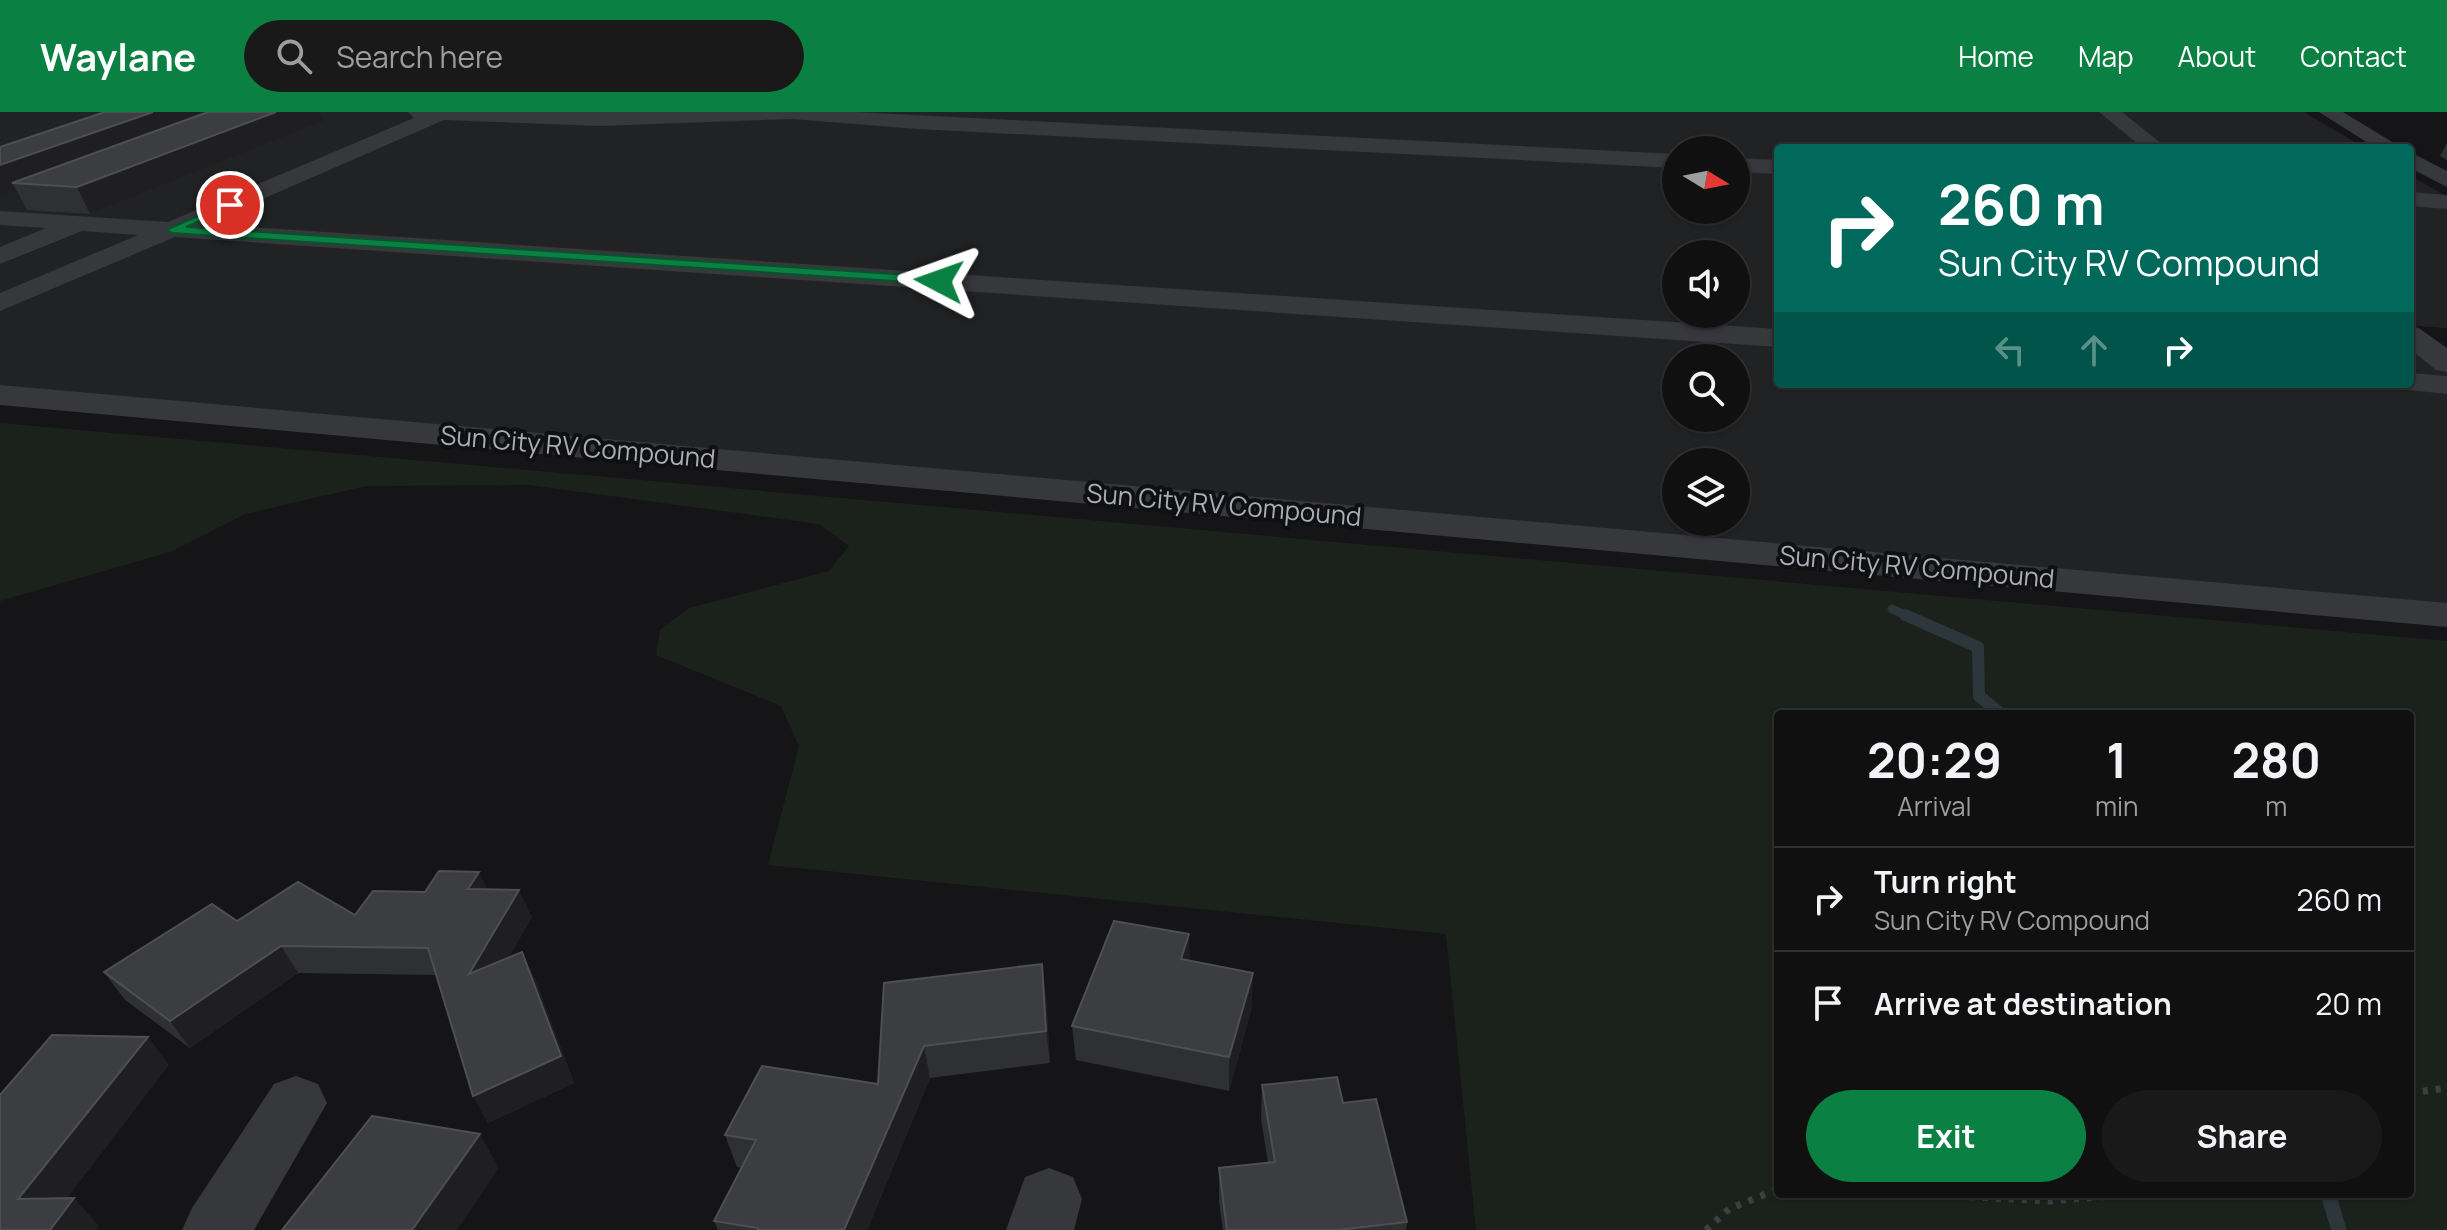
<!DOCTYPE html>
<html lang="en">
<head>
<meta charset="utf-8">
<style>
	:root { --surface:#101011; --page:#19191a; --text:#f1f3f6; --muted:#9c9d9f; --line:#303031; --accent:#0b8043 }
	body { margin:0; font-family:Manrope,sans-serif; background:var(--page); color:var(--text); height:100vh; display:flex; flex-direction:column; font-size:30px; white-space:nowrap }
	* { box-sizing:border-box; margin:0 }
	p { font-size:26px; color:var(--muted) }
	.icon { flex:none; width:44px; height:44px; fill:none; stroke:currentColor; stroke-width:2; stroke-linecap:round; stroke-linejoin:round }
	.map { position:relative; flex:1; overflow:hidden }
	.details { position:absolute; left:1774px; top:598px; width:640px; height:488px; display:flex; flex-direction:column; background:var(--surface); border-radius:8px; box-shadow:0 2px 6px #0004,0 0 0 2px var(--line) }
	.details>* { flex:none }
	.banner { position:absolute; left:1774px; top:32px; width:640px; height:244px; border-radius:8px; box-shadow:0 2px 6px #0004,0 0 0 2px var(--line); background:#00695c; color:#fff; overflow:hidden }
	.needle { width:52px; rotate:100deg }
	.buttons { position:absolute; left:1662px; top:24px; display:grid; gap:16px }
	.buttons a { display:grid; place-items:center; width:88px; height:88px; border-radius:50%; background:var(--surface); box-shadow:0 2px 6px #0004,0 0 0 2px var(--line); font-size:40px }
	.pin { position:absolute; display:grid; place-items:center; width:68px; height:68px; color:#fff; margin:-34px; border:4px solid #fff; border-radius:50%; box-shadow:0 2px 8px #0007 }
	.me { position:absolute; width:88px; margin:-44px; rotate:274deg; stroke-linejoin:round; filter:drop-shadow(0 0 6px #0008) }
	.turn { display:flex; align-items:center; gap:28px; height:168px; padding:0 32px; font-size:36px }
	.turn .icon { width:104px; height:104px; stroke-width:2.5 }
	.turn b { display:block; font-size:56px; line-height:68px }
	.lanes { display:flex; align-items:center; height:76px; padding:0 32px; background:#0003; justify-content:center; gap:40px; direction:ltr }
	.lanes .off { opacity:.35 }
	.eta { display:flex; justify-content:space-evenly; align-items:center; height:136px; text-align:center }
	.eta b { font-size:48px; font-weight:700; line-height:56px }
	.primary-button { display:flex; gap:16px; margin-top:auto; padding:16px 32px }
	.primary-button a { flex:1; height:92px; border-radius:48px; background:var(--accent); color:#fff; font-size:32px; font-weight:700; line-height:92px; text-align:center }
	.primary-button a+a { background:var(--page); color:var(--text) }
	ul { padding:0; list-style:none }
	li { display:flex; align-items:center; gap:24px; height:104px; padding:0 32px; border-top:2px solid var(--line) }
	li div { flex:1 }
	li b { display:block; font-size:30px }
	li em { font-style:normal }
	header { display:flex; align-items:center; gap:48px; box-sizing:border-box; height:112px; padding:0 40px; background:var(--accent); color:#fff }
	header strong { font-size:38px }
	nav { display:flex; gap:44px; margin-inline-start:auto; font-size:28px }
	.search { width:560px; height:72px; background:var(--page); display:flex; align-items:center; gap:20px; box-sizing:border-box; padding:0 28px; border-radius:44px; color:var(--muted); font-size:30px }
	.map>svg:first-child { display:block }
	.built { fill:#212224; fill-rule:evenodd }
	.green { fill:#1b221c; fill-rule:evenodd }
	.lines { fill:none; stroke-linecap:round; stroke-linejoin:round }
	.stream-far2 { stroke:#2c363b; stroke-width:9 }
	.stream-far1 { stroke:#2c363b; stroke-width:12 }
	.stream { stroke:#2c363b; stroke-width:15 }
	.path { stroke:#3c3f43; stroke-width:7; stroke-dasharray:5 8; stroke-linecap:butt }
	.minor { fill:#36383c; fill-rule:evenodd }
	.wall { fill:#2e3032 }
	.shaded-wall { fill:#1f1f21 }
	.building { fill:#3b3d40; stroke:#4c4f53; stroke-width:2 }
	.route { fill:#0b8043; stroke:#07532c; stroke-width:2 }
	.labels { text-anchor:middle; stroke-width:8; stroke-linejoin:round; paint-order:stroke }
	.street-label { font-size:26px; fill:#a7aeb7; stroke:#101012 }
</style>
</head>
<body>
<header>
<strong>Waylane</strong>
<div class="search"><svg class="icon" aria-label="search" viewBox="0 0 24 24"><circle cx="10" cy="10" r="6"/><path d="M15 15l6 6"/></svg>Search here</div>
<nav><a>Home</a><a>Map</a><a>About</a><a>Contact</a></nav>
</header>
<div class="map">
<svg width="2447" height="1118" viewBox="0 0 2447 1118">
	<rect width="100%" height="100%" fill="#151517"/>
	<path class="built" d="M0,0H2304L2365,36H1778V272H2410V63L2447,85V216L2416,214L2447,237V514L0,291ZM1676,38H1736V98H1676ZM1676,142H1736V202H1676ZM1676,246H1736V306H1676ZM1676,350H1736V410H1676Z"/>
	<path class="green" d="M0,311L2447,529V1118H1476L1446,822L768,753L799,634L781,594L656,543L660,518L689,496L829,459L849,434L819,412L529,373L366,374L245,402L173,439L0,489ZM1778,602H2410V1082H1778Z"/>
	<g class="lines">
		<polyline class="stream-far2" points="1892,497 1910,505"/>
		<polyline class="stream-far1" points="1905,503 1978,535 1979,584 2001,602"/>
		<polyline class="stream" points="2328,1082 2339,1118"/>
		<g class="path">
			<polyline points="2410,981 2447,976"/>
			<polyline points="1918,1082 2050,1089 2135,1082"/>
			<polyline points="1706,1118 1729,1097 1778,1077"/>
		</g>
		<g class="minor">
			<polygon points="549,0 856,0 1676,42 1676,56 917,17 792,7 600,14 444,8 205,112 1778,217 1778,235 175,125 0,199 0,181 138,123 82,119 0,152 0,135 46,116 0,113 0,99 168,110 414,6 408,0"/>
			<polygon points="2099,0 2122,0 2167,36 2143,36"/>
			<polygon points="2319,0 2343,0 2402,36 2376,36"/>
			<polygon points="2410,40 2447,59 2447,75 2410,56"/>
			<polygon points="1736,46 1778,48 1778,62 1736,60"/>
			<polygon points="2410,80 2447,83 2447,97 2410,94"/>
			<polygon points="2410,214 2420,217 2447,236 2447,260 2436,258 2410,237"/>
			<polygon points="2410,261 2447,264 2447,282 2399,277 2396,272 2410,272"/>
			<polygon points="0,273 2447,491 2447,515 0,293"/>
			<polygon points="296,964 318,972 327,991 254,1118 182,1118 192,1096 274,972"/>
			<polygon points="1049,1056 1073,1065 1082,1087 1074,1118 1006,1118 1025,1065"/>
		</g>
	</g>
	<g class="wall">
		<polygon points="105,0 320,0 324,9 90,102 27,98 17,79 0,85 0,35"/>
		<polygon points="2447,31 2447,48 2440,44"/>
		<polygon points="488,777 532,805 508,846 535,867 574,971 488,1011 473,984 437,863 298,861 190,936 125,888 104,860 237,809 355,803 425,780"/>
		<polygon points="1190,849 1252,895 1229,979 1076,948 1072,914"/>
		<polygon points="884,871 1046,884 1050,951 930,966 867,1118 718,1118 714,1109 741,1056 737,1055 725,1023 878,972"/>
		<polygon points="1262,973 1343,991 1407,1110 1406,1118 1223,1118 1219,1090 1219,1056 1268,1051 1261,1007"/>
	</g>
	<g class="shaded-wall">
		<polygon points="153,0 218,0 12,71 17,79 0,85 0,53"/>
		<polygon points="276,0 320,0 324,9 90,102 77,75"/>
		<polygon points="479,760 492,787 468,777"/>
		<polygon points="519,778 532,805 483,890 469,862"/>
		<polygon points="1189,822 1190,856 1181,847"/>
		<polygon points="281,834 298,861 190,936 170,909"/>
		<polygon points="522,840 535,867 574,971 488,1011 473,984"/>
		<polygon points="1042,852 1046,884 1050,951 1046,919"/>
		<polygon points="1253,861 1252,895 1229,979 1229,945"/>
		<polygon points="148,925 169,953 45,1115 18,1087"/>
		<polygon points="924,934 930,966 867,1118 844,1118"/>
		<polygon points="480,1022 499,1056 457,1118 412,1118"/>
		<polygon points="74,1086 99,1114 97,1118 50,1118"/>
	</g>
	<g class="building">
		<polygon points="105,0 153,0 0,53 0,35"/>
		<polygon points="208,0 276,0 77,75 12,71"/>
		<polygon points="439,759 479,760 468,777 519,778 469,862 522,840 561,944 473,984 428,836 281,834 170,909 104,860 212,792 237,809 298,770 355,803 373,779 425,780"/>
		<polygon points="1114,809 1189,822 1181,847 1253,861 1229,945 1072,914"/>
		<polygon points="1042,852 1046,919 924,934 844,1118 758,1118 758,1116 714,1109 756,1028 725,1023 762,954 878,972 884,871"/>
		<polygon points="52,923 148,925 18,1087 74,1086 50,1118 0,1118 0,983"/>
		<polygon points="1337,965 1343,991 1376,987 1407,1110 1338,1118 1227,1118 1219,1056 1275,1050 1262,973"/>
		<polygon points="372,1004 480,1022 412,1118 282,1118"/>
	</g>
	<polygon class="route" points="230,90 233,95 186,115 939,165 945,169 939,172 172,121 166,118"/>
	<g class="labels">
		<g class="street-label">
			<text transform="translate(578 335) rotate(5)" y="9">Sun City RV Compound</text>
			<text transform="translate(1224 393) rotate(5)" y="9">Sun City RV Compound</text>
			<text transform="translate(1917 455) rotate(5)" y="9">Sun City RV Compound</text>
		</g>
	</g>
</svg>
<div class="buttons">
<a><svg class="needle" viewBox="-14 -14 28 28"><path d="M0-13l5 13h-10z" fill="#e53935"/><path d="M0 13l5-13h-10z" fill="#9c9d9f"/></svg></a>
<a><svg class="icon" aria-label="sound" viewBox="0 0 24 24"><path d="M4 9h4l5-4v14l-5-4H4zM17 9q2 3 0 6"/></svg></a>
<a><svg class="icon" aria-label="search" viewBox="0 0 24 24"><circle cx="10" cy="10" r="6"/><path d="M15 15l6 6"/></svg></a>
<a><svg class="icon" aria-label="layers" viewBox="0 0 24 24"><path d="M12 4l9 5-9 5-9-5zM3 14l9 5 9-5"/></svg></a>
</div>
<div class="pin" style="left:230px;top:93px;background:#d93025"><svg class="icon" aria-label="arrive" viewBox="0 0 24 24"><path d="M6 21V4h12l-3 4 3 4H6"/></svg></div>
<svg class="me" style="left:939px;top:169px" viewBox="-20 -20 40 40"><path d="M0-17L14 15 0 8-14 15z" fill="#0b8043" stroke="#fff" stroke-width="4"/></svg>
<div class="banner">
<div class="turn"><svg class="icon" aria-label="right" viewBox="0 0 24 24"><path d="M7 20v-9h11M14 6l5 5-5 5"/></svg><div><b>260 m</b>Sun City RV Compound</div></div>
<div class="lanes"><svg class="icon off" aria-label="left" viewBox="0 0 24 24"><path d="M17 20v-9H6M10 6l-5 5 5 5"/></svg><svg class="icon off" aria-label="ahead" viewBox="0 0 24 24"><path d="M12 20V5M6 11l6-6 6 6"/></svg><svg class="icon" aria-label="right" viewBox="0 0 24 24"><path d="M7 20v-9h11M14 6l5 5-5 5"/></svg></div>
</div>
<section class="details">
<div class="eta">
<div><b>20:29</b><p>Arrival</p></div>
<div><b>1</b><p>min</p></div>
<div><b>280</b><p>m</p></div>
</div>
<ul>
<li><svg class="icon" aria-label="right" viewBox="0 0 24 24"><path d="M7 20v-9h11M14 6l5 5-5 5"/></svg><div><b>Turn right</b><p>Sun City RV Compound</p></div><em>260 m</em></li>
<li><svg class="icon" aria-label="arrive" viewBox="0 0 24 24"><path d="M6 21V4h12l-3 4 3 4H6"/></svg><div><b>Arrive at destination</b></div><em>20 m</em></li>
</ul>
<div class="primary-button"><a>Exit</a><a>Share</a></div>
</section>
</div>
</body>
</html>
